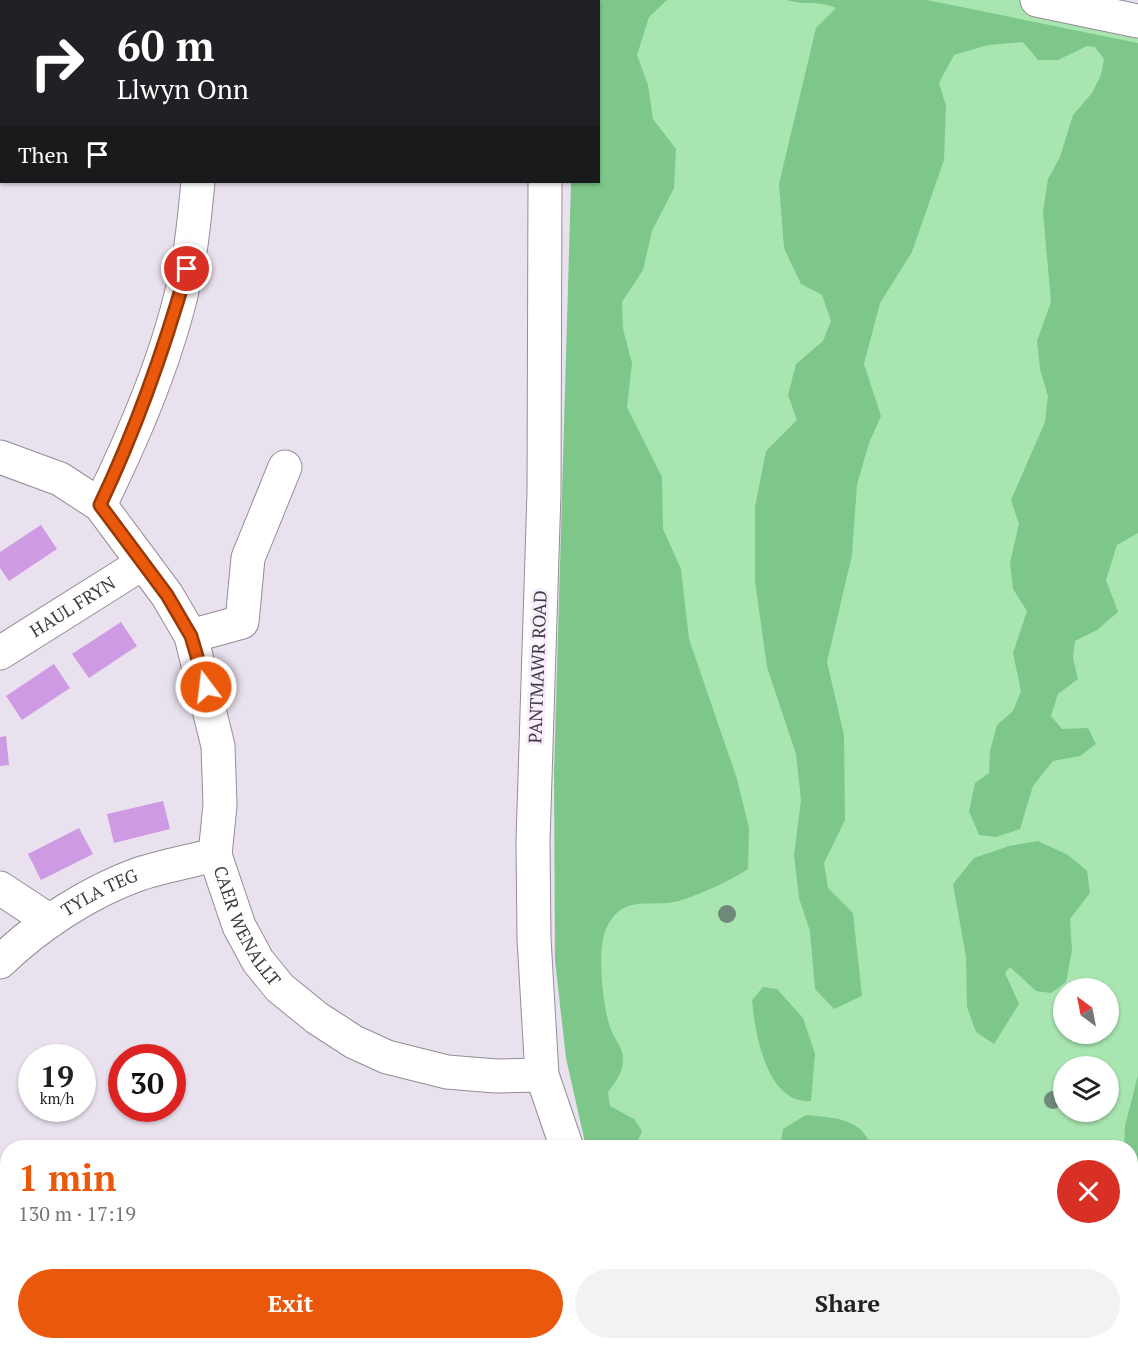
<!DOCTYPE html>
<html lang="en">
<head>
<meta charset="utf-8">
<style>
	:root { --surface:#fff; --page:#f2f2f2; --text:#222; --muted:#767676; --accent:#ea580c }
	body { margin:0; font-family:"PT Serif",serif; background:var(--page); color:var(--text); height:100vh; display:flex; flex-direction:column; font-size:22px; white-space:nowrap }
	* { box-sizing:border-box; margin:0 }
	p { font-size:20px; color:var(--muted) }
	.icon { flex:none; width:33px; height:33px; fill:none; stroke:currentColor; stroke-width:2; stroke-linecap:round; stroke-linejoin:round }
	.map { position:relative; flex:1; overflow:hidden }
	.side { position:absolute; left:0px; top:1140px; width:1138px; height:210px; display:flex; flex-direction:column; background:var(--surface); border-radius:24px 24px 0 0; box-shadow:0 2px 4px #0004 }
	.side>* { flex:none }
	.guide { position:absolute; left:0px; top:0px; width:600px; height:183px; box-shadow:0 2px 4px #0004; background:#202124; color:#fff; overflow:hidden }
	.needle { width:39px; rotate:328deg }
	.fabs { position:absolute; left:1053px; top:978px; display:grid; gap:12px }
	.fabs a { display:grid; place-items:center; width:66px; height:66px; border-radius:50%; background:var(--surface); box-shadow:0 2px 4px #0004; font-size:30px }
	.speed { position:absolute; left:18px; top:1044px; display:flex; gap:12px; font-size:30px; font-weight:700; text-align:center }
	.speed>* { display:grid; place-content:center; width:78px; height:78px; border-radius:50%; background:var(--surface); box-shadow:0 2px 4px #0004; line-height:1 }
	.speed small { font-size:15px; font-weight:400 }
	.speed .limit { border:9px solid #d22; background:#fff; color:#111 }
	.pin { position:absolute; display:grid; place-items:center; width:51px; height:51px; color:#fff; margin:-26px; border:3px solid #fff; border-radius:50%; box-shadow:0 2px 6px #0007 }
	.me { position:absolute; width:66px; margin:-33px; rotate:345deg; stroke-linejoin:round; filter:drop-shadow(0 0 4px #0008) }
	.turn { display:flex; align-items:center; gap:21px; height:126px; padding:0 18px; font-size:27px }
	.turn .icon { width:78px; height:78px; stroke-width:2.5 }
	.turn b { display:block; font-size:42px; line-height:51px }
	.then { display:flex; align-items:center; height:57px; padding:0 18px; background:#0003; gap:12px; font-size:22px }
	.round { display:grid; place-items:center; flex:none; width:63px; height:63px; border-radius:32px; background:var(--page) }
	.overview { display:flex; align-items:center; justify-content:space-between; height:102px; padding:0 18px }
	h1 { font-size:36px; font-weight:700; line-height:45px; color:var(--accent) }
	.cta { display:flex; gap:12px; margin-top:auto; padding:12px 18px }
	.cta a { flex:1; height:69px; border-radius:36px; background:var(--accent); color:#fff; font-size:24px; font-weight:700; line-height:69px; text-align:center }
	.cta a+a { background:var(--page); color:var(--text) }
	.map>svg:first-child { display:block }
	.green { fill:#a8e5b1; fill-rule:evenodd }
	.forest { fill:#7ec78a }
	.building { fill:#cd9ae3 }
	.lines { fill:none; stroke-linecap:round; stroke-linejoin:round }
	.minor-casing { stroke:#948c98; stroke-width:35 }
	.path { stroke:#aea7b1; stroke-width:4; stroke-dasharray:4.5 3; stroke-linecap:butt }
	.minor { stroke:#fff; stroke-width:33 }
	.tree { fill:#6f8a7a }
	.route-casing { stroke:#983908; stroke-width:15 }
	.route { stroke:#ea580c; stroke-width:10 }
	.labels { text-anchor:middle; stroke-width:6; stroke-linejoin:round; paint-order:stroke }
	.street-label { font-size:18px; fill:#3f3b41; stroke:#f8eefc }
</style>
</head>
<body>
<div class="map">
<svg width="1138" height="1350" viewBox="0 0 1138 1350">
	<rect width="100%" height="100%" fill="#eae1ee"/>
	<path class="green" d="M620,0H1035L1138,21V1350H682L679,1343L1131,1342V1148H612L596,1100ZM1064,988H1108V1034H1064ZM1064,1066H1108V1112H1064Z"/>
	<g class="forest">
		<path d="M583,0H667L649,17L637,55L648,85L653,119L676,149L674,188L652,231L643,270L622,302L623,329L632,363L627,407L662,477L663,529L681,569L689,639L737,779L749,828L748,869C727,882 706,892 682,900C653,910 621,890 605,932C597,953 603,1006 610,1027C613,1037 624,1049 623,1060C622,1075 616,1081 608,1092L610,1106L634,1119L642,1131L635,1148L586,1147L566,1058L555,961L554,772L571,182H598V2Z"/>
		<path d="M787,0H927L1138,43V533L1117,545L1106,580L1118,612L1097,630L1075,641L1073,658L1078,679L1058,694L1051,716L1062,729L1088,728L1096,744L1080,756L1053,761L1033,786L1020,829L996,837L979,835L969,811L975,783L989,773L990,751L997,725L1013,711L1021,691L1013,653L1027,611L1013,589L1010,563L1019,524L1011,500L1045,422L1048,396L1040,369L1037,341L1051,302L1043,212L1048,179L1060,157L1073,115L1092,93L1101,75L1104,59L1095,47L1087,46L1058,60H1038L1023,42L988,45L954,55L939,83L946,106L944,160L912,252L880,303L864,364L881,416L869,443L857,485L852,555L827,662L844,735L845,820L824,863L828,888L853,913L862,996L834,1009L815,989L810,931L799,898L794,855L801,800L796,754L767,667L755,581V507L766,451L797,420L788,395L796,364L823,341L831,321L822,295L801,284L784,248L779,184L816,28L836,8C818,0 806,6 787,0Z"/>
		<polygon points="1038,841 1068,855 1087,871 1090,893 1070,919 1072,951 1066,982 1051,993 1036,991 1010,967 1005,973 1019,1004 994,1044 976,1032 967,1007 966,957 953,884 974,858 1009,846"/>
		<path d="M763,987L777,989L803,1018L815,1054L811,1101C767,1105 755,1034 752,1000Z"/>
		<polygon points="1138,1075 1138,1250 1131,1244 1131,1148 1124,1147 1125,1126"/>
		<path d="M806,1115C833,1118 862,1117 871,1147H780L783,1129Z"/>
		<polygon points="1131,1282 1138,1282 1138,1350 1103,1350 1104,1343 1131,1342"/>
		<polygon points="654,1343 719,1343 722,1350 656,1350"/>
	</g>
	<g class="building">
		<polygon points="41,525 57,549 9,581 0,568 0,552"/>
		<polygon points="121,622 137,646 89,678 72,654"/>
		<polygon points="54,664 70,688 22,720 6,696"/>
		<polygon points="6,736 9,765 0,766 0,737"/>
		<polygon points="163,801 170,829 114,843 107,814"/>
		<polygon points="79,828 93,854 41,880 28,854"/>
	</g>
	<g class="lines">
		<g class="minor-casing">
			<g id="minor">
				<polyline points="1037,0 1138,21"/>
				<polyline points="560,2 560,0"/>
				<polyline points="0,160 2,160"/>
				<polyline points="545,182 544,492 533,841 534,939 542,1075 567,1148"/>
				<path id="s1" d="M0,457L60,479L100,505L167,595L191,636L218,746L220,805L215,855L239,926L258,961L280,988L317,1018L354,1042L387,1057L447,1072L496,1076L542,1075"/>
				<path d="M100,505C136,431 171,350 187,268C193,240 195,210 198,182"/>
				<polyline points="191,636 242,622 248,558 285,467"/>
				<path id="s2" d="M0,653L143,563"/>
				<polyline points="0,888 50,921"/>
				<path id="s3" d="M0,962C38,925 89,892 139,874C164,866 190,861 215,855"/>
				<polyline points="0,1205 8,1209"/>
				<polyline points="177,1342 183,1350"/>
				<polyline points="632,1342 634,1350"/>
			</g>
		</g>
		<polyline class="path" points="417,2 417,0"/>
		<use href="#minor" class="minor"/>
	</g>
	<g class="tree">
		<circle cx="727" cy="914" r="9"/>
		<circle cx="1053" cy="1100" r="9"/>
	</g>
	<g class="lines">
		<g class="route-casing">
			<path id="route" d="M187,269C164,350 136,429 100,505L167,595L191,636L206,687"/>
		</g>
		<use href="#route" class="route"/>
	</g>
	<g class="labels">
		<g class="street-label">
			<text dy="6" stroke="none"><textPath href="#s2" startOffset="86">HAUL FRYN</textPath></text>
			<text transform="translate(538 667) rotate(-88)" y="6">PANTMAWR ROAD</text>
			<text dy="6" stroke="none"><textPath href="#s3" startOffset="122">TYLA TEG</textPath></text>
			<text dy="6" stroke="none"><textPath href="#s1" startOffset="572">CAER WENALLT</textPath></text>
		</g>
	</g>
</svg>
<div class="fabs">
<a><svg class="needle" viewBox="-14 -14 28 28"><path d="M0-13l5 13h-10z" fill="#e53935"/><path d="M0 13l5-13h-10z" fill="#767676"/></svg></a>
<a><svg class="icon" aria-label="layers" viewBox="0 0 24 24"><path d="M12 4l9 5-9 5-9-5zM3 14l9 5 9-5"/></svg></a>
</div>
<div class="speed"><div>19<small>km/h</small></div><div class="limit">30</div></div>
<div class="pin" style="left:187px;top:269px;background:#d93025"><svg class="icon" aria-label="arrive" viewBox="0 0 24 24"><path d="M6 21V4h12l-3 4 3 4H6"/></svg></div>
<svg class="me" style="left:206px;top:687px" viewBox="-20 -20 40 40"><circle r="17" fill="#ea580c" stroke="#fff" stroke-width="3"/><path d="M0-11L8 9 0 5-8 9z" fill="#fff"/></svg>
<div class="guide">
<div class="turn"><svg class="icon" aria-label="right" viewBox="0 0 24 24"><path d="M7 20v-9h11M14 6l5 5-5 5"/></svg><div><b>60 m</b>Llwyn Onn</div></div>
<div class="then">Then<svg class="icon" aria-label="arrive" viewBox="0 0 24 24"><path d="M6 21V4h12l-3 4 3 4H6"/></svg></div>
</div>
<section class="side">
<div class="overview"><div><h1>1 min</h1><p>130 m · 17:19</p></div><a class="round" style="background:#d93025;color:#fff"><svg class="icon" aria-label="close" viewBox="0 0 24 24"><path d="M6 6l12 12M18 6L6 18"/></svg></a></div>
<div class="cta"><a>Exit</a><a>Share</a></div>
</section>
</div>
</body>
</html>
